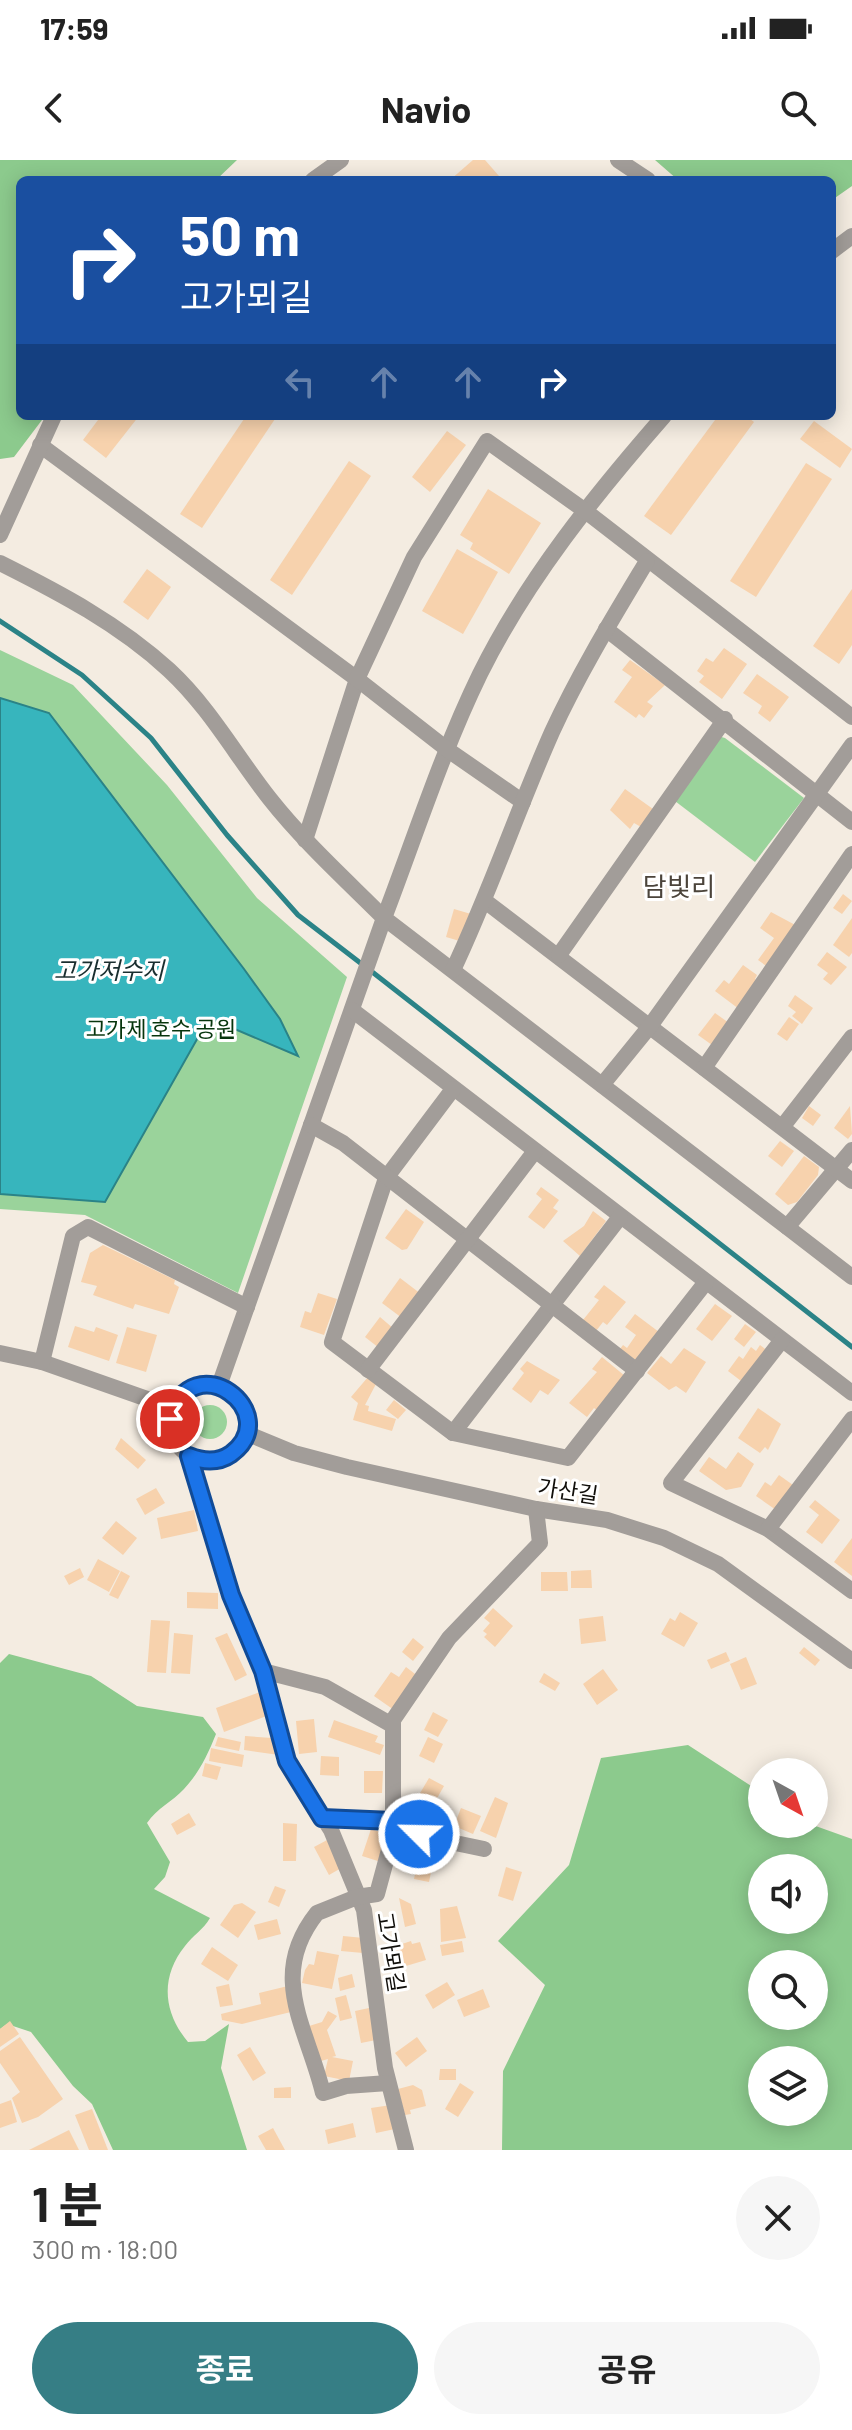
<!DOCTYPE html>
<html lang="ko">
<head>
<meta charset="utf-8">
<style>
	:root { --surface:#fff; --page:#f6f6f6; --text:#222; --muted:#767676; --accent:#367e85 }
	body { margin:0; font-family:Barlow,"Noto Sans KR",sans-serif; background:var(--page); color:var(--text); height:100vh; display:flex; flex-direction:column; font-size:30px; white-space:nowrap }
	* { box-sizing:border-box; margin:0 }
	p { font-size:26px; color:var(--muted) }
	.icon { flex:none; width:44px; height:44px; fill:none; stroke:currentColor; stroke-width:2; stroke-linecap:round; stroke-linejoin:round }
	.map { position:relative; height:1990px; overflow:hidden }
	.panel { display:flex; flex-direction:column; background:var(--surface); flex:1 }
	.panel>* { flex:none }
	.guide { position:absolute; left:16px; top:16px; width:820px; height:244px; border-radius:12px; box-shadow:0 4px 20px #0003; background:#1a4fa0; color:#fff; overflow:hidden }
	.needle { width:52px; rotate:140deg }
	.controls { position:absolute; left:748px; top:1598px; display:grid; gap:16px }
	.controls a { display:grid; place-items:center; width:80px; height:80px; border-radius:50%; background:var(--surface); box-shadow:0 4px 20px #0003; font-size:40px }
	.pin { position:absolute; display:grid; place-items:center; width:68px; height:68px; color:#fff; margin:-34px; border:4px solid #fff; border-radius:50%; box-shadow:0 2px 8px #0007 }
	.me { position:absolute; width:88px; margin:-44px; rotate:293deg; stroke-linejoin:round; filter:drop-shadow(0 0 6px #0008) }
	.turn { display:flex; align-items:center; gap:28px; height:168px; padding:0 32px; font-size:36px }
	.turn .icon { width:104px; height:104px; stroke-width:2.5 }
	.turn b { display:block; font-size:56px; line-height:68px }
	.lanes { display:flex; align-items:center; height:76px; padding:0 32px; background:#0003; justify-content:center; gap:40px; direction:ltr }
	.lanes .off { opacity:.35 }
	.round { display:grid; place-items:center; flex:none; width:84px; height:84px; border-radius:42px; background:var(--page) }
	.summary { display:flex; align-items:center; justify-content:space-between; height:136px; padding:0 32px }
	h1 { font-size:48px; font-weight:700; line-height:60px }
	.action { display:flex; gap:16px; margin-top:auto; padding:16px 32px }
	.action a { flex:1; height:92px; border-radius:48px; background:var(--accent); color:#fff; font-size:32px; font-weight:700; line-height:92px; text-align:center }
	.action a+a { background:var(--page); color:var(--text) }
	.status { display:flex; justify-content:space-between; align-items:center; height:56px; padding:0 40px; background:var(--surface); direction:ltr }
	.status svg { height:22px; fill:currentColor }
	header { display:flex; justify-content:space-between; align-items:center; height:104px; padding:0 32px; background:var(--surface); font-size:36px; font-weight:700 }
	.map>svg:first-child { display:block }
	.green { fill:#9ad39b }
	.forest { fill:#8cca8d; fill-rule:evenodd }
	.water { fill:#37b5bd; stroke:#2b8387; stroke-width:2 }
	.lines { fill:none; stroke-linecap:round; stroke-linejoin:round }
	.stream { stroke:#2b8387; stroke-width:5 }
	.building { fill:#f7d2ad }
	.minor { stroke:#a29d99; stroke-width:16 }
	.route-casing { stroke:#114b97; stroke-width:20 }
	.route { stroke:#1a73e8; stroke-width:14 }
	.labels { text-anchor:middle; stroke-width:6; stroke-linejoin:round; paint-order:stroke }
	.park-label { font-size:22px; fill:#07350d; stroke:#fff }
	.street-label { font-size:22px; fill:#100e0a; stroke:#fff }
	.water-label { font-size:24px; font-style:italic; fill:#192e2f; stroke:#fff }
	.quarter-label { font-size:26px; fill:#4b443b; stroke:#fff }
</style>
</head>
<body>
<div class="status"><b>17:59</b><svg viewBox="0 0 49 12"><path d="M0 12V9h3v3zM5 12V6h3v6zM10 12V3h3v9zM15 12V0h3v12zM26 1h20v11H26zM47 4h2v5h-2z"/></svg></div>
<header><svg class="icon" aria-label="back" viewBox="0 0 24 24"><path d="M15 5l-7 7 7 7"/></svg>Navio<svg class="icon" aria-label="search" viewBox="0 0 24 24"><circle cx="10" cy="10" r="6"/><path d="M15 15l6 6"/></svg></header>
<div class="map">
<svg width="852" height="1990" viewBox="0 0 852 1990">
	<rect width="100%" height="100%" fill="#f4ece1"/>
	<g class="green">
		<polygon points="0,490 73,525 167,625 257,738 347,817 238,1133 85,1055 0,1049"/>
		<polygon points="718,576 725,578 804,638 755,702 671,638"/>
		<circle cx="210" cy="1262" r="17"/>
	</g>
	<g class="forest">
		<polygon points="0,0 237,0 216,20 20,20 20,256 45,256 14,297 0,299"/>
		<polygon points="655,0 852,0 852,26 832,40 832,20 678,20"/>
		<path d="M9,1494L91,1516L137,1546L203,1557L216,1574C208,1594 199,1613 184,1629C172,1642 157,1648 147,1663L170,1702L165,1717L154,1729L210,1758C203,1770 193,1775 185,1786C160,1817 163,1852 188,1882L205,1881L229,1864L221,1908L247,1990H113L92,1944L73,1926L31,1872L7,1864L0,1869V1503Z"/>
		<path d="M688,1585L762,1633V1664H810L852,1679V1990H502L503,1911L545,1825L498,1781L569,1705L601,1598ZM814,1708V1760H762V1708ZM762,1804H814V1856H762ZM762,1900H814V1952H762Z"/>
	</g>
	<polygon class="water" points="0,538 49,553 244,809 280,859 298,896 209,858 105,1042 0,1034"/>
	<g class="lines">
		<g class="stream">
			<polyline points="0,461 82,515 151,578 227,675 298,755 363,805"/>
			<polyline points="371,811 852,1187"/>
		</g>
	</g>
	<g class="building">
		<polygon points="473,0 485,0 499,16 494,20 450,20"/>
		<polygon points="101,256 139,256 106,298 83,280"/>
		<polygon points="246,256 277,256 202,368 180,354"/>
		<polygon points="718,256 746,256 754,262 671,375 644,356"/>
		<polygon points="814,261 852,289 840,308 800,279"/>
		<polygon points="447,271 466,285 430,332 412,317"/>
		<polygon points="349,301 371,316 292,435 270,420"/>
		<polygon points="806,303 832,319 756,437 730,421"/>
		<polygon points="488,329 541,363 509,414 470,389 473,383 460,375"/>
		<polygon points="457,389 498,412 463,474 422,451"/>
		<polygon points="147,409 171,427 148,460 123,442"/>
		<polygon points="852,429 852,485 839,504 813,486"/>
		<polygon points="724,488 747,504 722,539 699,522 704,516 697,511 706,498 713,502"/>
		<polygon points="630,500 665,525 647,542 653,546 644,558 639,554 636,558 614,542 632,517 622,510"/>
		<polygon points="757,514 789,537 770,562 758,553 762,546 743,533"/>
		<polygon points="625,629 653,649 641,667 634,663 630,669 610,650"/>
		<polygon points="843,734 852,741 842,754 833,748"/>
		<polygon points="454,749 471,754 463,782 446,777"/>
		<polygon points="771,752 799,767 769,808 758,800 774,778 760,768"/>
		<polygon points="852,758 852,793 849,797 833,785"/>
		<polygon points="827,792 847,807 831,825 823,819 828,813 817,805"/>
		<polygon points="743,805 757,815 755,819 759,822 739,849 715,831 724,820 729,824"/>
		<polygon points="795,835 813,848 802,864 792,856 796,852 788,846"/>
		<polygon points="715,853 729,863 712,885 698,875"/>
		<polygon points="789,857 799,864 787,881 777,874"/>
		<polygon points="809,946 821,955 813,966 802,958"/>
		<polygon points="850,946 852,974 848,979 834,968"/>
		<polygon points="780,981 794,991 782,1007 768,996"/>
		<polygon points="804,996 819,1007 818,1015 797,1042 788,1045 775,1034"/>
		<polygon points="541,1027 559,1040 553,1048 558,1051 544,1069 528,1057 542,1039 536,1034"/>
		<polygon points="406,1049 424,1062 407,1089 402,1090 385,1078"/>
		<polygon points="593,1051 606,1061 580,1096 563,1081 584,1066"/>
		<polygon points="103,1085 175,1120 174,1124 179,1127 169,1154 135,1144 133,1149 93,1135 97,1126 81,1122 90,1093"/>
		<polygon points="400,1118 421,1134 402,1158 382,1143"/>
		<polygon points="604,1125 626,1142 607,1165 603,1162 596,1171 583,1160 599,1140 594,1137"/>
		<polygon points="318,1133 337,1139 324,1175 300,1167 305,1151 311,1153"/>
		<polygon points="715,1144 732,1156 712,1181 696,1169"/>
		<polygon points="635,1154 659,1172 641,1204 620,1189 623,1185 627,1188 636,1175 625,1167"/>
		<polygon points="380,1157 394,1169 379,1188 365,1177"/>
		<polygon points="745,1164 756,1172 744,1187 734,1179"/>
		<polygon points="75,1166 94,1172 96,1167 118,1175 109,1201 68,1187"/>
		<polygon points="127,1167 157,1175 146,1212 116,1203"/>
		<polygon points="760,1185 769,1192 745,1224 728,1211 739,1196 743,1199 751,1187 756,1191"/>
		<polygon points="684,1188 706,1202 686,1233 676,1226 669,1230 647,1213 661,1196 671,1204"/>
		<polygon points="602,1197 625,1216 598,1251 594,1248 587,1257 569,1243 597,1212 592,1209"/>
		<polygon points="527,1201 560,1220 548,1235 540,1230 531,1243 512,1229 524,1213 520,1209"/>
		<polygon points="368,1217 376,1224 365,1245 369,1246 368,1251 396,1259 392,1271 353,1260 358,1243 351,1237"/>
		<polygon points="394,1240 406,1250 398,1259 386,1250"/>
		<polygon points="758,1248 781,1264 768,1290 765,1287 760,1293 738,1278"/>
		<polygon points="121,1278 146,1300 138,1309 115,1289"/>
		<polygon points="738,1292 754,1304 741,1327 726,1330 699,1311 709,1297 726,1309"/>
		<polygon points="779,1315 793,1325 776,1350 756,1336 765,1322 771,1326"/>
		<polygon points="156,1328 165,1343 145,1355 136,1339"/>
		<polygon points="815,1340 840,1360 822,1384 806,1372 819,1355 809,1347"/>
		<polygon points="194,1350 198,1371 161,1379 157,1358"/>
		<polygon points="116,1361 137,1378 123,1395 102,1378"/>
		<polygon points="852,1378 852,1416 834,1402"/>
		<polygon points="98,1399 120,1411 109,1432 87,1420"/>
		<polygon points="80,1408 84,1417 69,1425 64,1416"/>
		<polygon points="591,1410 592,1428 571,1428 571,1411"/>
		<polygon points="121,1411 130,1416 118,1439 109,1435"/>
		<polygon points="541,1412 567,1412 568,1431 541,1431"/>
		<polygon points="187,1432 218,1433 218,1449 187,1448"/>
		<polygon points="493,1448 513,1466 495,1487 484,1477 487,1474 483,1471 490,1463 484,1458"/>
		<polygon points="680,1452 698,1463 684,1487 661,1474 670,1458 675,1461"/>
		<polygon points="603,1456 606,1481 581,1484 579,1459"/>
		<polygon points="151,1460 170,1461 166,1513 147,1512"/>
		<polygon points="174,1473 193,1475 190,1514 171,1513"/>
		<polygon points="227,1473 247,1515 235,1521 215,1478"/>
		<polygon points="413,1478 424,1487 413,1501 402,1492"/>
		<polygon points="804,1487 820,1500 815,1506 799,1493"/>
		<polygon points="726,1492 730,1501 711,1509 707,1500"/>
		<polygon points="746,1497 757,1524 741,1530 730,1504"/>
		<polygon points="406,1507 419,1517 394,1550 374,1536 391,1512 399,1517"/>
		<polygon points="603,1509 618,1530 597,1545 583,1524"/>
		<polygon points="544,1513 560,1523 555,1531 539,1522"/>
		<polygon points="260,1532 269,1555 224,1572 216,1548"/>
		<polygon points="433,1552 448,1560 438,1577 424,1570"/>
		<polygon points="314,1559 317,1592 299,1594 296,1561"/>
		<polygon points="334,1560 378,1576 375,1582 384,1585 380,1595 328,1577"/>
		<polygon points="245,1576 272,1578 279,1595 244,1590"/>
		<polygon points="218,1577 241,1582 239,1591 215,1586"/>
		<polygon points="428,1577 443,1584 434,1603 419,1596"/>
		<polygon points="211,1588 244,1595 242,1607 209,1601"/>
		<polygon points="321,1596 339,1597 339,1616 320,1615"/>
		<polygon points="205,1603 221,1607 217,1620 202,1616"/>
		<polygon points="364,1611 383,1611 382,1633 364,1633"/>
		<polygon points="429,1618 444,1626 428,1654 413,1645"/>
		<polygon points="495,1637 508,1643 496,1678 480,1671"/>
		<polygon points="437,1645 445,1648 434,1672 426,1668"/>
		<polygon points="461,1648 481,1656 473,1674 454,1666"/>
		<polygon points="189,1653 196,1665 177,1675 171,1664"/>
		<polygon points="283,1663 297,1664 296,1701 283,1701"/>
		<polygon points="371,1669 390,1675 381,1702 362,1696"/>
		<polygon points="329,1679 343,1707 329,1715 314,1687"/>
		<polygon points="419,1696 434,1698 429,1722 414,1719"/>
		<polygon points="506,1707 522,1712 513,1741 498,1736"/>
		<polygon points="275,1726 286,1730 279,1747 268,1742"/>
		<polygon points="399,1738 411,1744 416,1764 405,1767"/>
		<polygon points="242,1743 256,1752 238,1778 220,1765 234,1745"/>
		<polygon points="457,1746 466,1778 441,1782 440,1749"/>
		<polygon points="277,1759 281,1774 258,1780 254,1765"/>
		<polygon points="343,1776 364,1778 363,1793 341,1791"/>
		<polygon points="411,1781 412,1784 420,1782 426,1800 396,1809 391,1793 397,1790 396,1786"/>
		<polygon points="462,1781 464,1792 442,1796 440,1785"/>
		<polygon points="212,1787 238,1805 228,1821 201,1804"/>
		<polygon points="317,1791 339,1795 332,1829 302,1823 305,1810 309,1804 314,1805"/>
		<polygon points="352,1814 355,1827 340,1831 338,1818"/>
		<polygon points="447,1822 455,1835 433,1849 425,1835"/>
		<polygon points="229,1824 233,1845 220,1847 216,1827"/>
		<polygon points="288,1826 295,1851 242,1864 222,1860 221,1854 261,1844 259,1833"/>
		<polygon points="483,1829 490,1847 464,1857 457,1840"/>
		<polygon points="346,1835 352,1858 340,1861 335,1838"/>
		<polygon points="369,1848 376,1880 361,1883 355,1851"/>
		<polygon points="328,1851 337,1856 327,1870 336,1896 332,1897 353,1901 349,1921 324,1916 328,1899 321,1901 309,1866 322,1862"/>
		<polygon points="10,1861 19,1874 0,1887 0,1869"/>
		<polygon points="20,1877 63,1939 38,1957 22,1963 12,1938 20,1932 0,1903 0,1891"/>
		<polygon points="417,1877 427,1891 406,1907 395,1893"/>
		<polygon points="250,1887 266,1913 253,1921 237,1895"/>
		<polygon points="440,1909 456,1909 456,1920 439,1920"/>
		<polygon points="460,1923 474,1932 458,1957 445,1949"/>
		<polygon points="413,1925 422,1930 426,1946 410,1950 411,1954 405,1955 398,1929"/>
		<polygon points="291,1927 291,1938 274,1938 274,1928"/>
		<polygon points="11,1940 17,1962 0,1968 0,1944"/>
		<polygon points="391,1945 395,1969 376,1973 371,1948"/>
		<polygon points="92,1949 108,1990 89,1990 75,1955"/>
		<polygon points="353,1963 356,1977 328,1984 325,1970"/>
		<polygon points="273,1968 285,1990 266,1990 258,1976"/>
		<polygon points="69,1970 79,1990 29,1990"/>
	</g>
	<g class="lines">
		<g class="minor">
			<polyline points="618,0 648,20"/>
			<polyline points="313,20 341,0"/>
			<polyline points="832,91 852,76"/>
			<path d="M664,256C595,335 527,419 480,514C442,592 415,677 384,758L787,1067L852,990"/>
			<polyline points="40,285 357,519 305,680"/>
			<polyline points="0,375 54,256"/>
			<path d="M0,403C60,433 119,464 169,510C210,548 236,596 270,639C304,682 345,719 384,758L219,1226"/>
			<polyline points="606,469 852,662"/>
			<polyline points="523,642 448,590 357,519 414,397 487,281 584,350 852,557"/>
			<polyline points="485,741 852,1021"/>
			<polyline points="559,795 725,559"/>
			<path d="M453,810C490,732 517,651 552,572C579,513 614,456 647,401"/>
			<polyline points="352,850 852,1233"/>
			<polyline points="704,908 852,694"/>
			<polyline points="602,925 650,866 852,585"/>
			<polyline points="453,929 386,1018 332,1182 453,1273 620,1057"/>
			<polyline points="311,965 343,983 637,1211"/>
			<polyline points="783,966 852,877"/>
			<polyline points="787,1067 852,1117"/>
			<polyline points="782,1180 671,1323 768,1369 852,1431"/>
			<polyline points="0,1193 42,1202 173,1248"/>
			<polyline points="42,1202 73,1076 88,1067 247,1147"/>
			<polyline points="368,1210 535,991"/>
			<circle cx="209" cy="1263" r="38"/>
			<polyline points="246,1273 294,1293 347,1307 536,1349 607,1360 664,1378 718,1404 852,1501"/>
			<polyline points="453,1273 568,1298 706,1122"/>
			<polyline points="189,1296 231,1435 263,1511 287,1601 331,1670 364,1750 385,1908 406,1990"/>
			<polyline points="768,1369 852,1259"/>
			<polyline points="263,1511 325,1527 392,1565"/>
			<polyline points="322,1658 393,1661"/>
			<polyline points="393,1670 484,1689"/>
			<path d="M388,1923L346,1926L323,1933C307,1867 267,1816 317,1753L357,1737L377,1734L393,1675V1560L449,1478L540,1383L536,1349"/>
		</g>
	</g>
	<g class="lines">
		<g class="route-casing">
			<path id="route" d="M170,1259C192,1182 286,1253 231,1294C218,1303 204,1302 189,1296L231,1435L263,1511L287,1601L322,1658L393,1661V1670L419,1674"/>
		</g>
		<use href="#route" class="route"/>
	</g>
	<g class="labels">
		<g class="park-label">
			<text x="161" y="877">고가제 호수 공원</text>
		</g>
		<g class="street-label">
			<text transform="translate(568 1331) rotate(9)" y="8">가산길</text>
			<text transform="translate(391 1792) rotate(81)" y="8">고가뫼길</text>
		</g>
		<g class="water-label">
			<text x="109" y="819">고가저수지</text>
		</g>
		<g class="quarter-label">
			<text x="679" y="736">담빛리</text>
		</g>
	</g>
</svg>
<div class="controls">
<a><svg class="needle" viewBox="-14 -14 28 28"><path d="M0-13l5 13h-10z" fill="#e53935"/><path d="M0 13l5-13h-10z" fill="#767676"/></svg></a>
<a><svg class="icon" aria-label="sound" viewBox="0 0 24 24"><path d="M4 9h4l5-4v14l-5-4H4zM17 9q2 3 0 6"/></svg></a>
<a><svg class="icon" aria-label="search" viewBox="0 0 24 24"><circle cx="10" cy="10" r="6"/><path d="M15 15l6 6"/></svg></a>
<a><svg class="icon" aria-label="layers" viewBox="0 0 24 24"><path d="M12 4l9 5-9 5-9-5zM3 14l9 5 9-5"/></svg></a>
</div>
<div class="pin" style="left:170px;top:1259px;background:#d93025"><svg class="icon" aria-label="arrive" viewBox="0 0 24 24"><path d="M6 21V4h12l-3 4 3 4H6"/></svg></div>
<svg class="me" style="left:419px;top:1674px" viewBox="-20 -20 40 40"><circle r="17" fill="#1a73e8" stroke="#fff" stroke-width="3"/><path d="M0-11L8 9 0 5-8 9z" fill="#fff"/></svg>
<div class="guide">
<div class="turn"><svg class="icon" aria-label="right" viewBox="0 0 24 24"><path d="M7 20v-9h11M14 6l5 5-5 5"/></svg><div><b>50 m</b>고가뫼길</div></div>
<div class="lanes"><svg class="icon off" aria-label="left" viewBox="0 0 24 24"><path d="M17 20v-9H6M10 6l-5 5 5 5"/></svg><svg class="icon off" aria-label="ahead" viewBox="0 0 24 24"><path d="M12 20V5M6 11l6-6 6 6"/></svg><svg class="icon off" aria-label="ahead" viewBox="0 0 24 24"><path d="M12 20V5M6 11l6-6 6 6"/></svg><svg class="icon" aria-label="right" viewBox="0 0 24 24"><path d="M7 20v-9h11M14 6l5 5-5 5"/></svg></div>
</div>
</div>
<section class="panel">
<div class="summary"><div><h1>1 분</h1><p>300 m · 18:00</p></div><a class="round"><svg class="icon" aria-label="close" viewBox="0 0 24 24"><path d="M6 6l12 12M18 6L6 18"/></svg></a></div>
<div class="action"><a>종료</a><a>공유</a></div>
</section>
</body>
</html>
